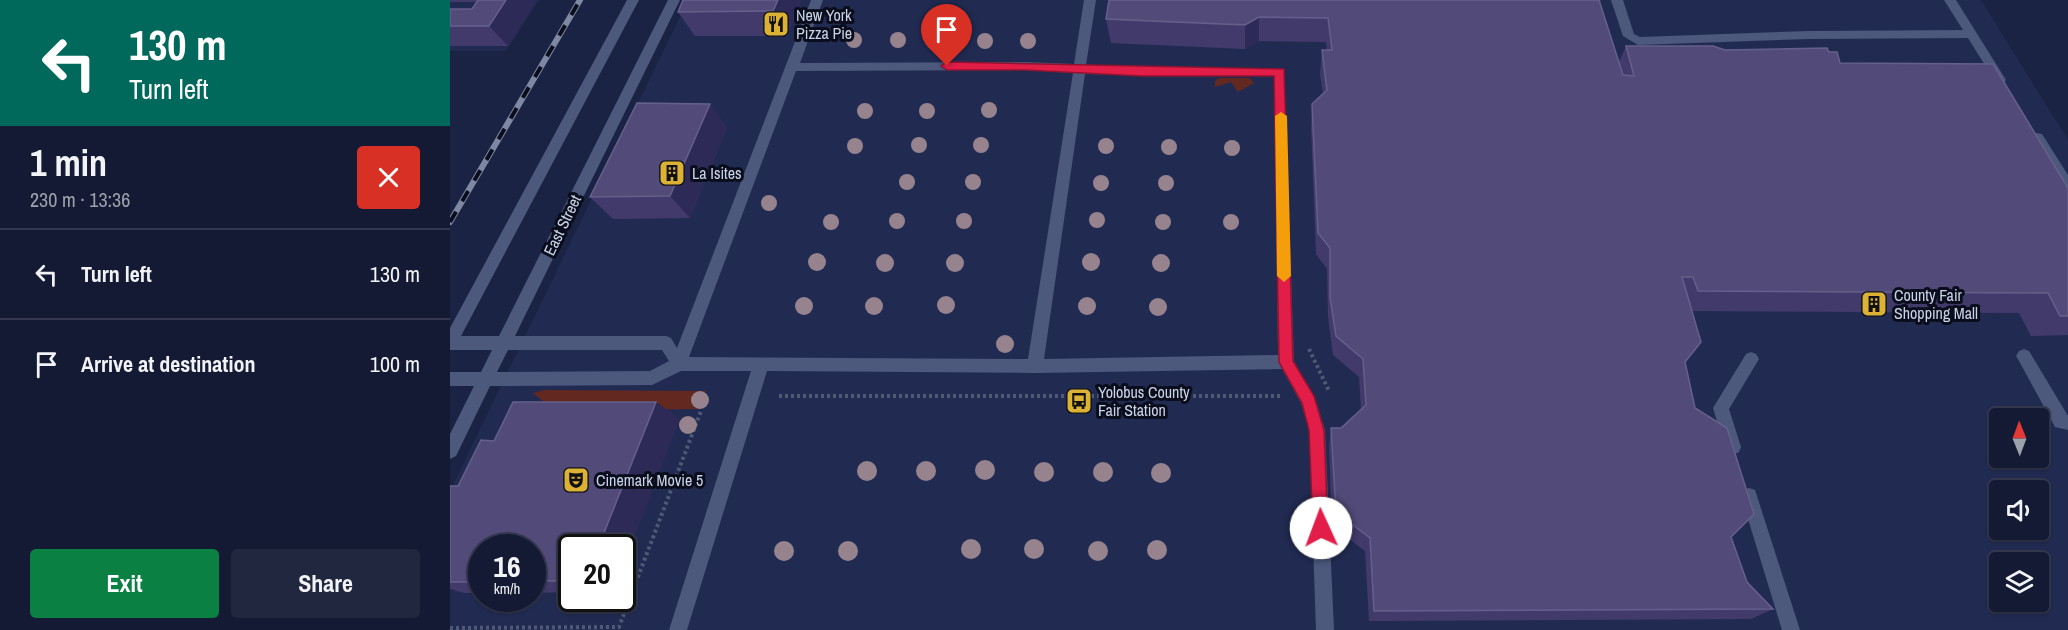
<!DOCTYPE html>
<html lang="en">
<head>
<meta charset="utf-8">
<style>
	:root { --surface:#141a33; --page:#21273f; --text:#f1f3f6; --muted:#9da1ac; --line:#33384e; --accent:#0b8043 }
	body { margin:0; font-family:"Archivo Narrow",sans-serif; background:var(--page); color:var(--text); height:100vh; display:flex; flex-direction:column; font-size:22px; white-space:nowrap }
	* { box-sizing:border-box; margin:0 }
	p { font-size:20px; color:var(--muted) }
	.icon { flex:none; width:33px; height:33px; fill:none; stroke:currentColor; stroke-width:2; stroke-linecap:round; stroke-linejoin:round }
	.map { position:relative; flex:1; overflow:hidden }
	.panel { display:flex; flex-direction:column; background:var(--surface); width:450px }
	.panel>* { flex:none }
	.guide { background:#00695c; color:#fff; overflow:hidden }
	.needle { width:39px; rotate:359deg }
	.buttons { position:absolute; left:1539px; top:408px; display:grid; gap:12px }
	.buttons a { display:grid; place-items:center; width:60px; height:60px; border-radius:6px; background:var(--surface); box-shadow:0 2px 4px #0004,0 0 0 2px var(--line); font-size:30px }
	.speed { position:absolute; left:18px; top:534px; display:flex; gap:12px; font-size:30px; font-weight:700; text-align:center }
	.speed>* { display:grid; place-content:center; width:78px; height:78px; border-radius:50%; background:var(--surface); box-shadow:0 2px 4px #0004,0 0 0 2px var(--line); line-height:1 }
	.speed small { font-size:15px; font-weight:400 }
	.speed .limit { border:3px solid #111; border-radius:9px; background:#fff; color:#111 }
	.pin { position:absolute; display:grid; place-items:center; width:51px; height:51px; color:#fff; margin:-62px -26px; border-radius:50% 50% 50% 0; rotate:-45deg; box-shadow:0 0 6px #0007 }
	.pin .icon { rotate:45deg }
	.me { position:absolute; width:66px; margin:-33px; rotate:358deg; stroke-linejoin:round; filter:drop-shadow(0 0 4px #0008) }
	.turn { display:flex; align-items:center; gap:21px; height:126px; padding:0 30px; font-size:27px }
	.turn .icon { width:78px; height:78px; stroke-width:2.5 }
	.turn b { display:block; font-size:42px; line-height:51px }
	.round { display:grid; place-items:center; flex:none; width:63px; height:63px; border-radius:6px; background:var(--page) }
	.headline { display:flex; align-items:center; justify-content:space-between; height:102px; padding:0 30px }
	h1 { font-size:36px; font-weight:700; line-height:45px }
	.cta { display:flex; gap:12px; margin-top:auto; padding:12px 30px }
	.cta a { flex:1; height:69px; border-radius:6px; background:var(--accent); color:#fff; font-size:24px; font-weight:700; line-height:69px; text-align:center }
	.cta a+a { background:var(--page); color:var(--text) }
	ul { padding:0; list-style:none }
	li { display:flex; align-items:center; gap:18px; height:90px; padding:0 30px; border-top:2px solid var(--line) }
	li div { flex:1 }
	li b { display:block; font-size:22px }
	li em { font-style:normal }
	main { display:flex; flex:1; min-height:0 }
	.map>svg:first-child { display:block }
	.built { fill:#212b52; fill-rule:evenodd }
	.green { fill:#63281f }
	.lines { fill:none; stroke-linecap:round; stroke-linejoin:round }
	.path { stroke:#4f5875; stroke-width:4; stroke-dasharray:3 3; stroke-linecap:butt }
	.minor { fill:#4c587c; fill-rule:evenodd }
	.rail-casing { stroke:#7f88a2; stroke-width:6 }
	.rail { stroke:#0a0e1c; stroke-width:4; stroke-dasharray:12; stroke-linecap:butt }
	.tree { fill:#96838e }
	.wall { fill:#433a6c }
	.shaded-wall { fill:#2d2a57 }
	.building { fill:#524b7a; stroke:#65608b; stroke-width:1.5 }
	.route { fill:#e11d48; stroke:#92132f; stroke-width:1.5 }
	.slow { fill:#f59e0b }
	.labels { text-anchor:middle; stroke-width:6; stroke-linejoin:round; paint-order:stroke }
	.poi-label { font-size:16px; fill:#cbd3e8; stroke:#0a0e1c; text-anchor:start }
	.street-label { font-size:16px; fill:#cbd3e8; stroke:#0a0e1c }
</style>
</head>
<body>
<main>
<section class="panel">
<div class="guide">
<div class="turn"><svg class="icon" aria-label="left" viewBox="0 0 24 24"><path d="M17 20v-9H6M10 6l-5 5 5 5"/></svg><div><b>130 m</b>Turn left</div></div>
</div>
<div class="headline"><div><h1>1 min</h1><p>230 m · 13:36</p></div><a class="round" style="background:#d93025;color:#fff"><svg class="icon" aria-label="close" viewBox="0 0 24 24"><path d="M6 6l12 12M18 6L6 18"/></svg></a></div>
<ul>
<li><svg class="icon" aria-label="left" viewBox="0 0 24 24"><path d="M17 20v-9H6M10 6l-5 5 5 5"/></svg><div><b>Turn left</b></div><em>130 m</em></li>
<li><svg class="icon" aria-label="arrive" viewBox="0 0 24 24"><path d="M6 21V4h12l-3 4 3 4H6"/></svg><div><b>Arrive at destination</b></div><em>100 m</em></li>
</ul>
<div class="cta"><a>Exit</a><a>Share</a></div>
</section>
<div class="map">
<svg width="1618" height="630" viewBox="0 0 1618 630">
	<rect width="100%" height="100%" fill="#1a2344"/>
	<g class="built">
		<polygon points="0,0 89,0 56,51 0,51"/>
		<path d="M238,0H1531L1618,140V630H0V491ZM1550,418H1588V458H1550ZM1550,490H1588V530H1550ZM32,548H82V598H32ZM122,548H172V598H122ZM1550,562H1588V602H1550Z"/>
	</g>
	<g class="green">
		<polygon points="769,78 800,78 804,83 788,92 781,82 765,87 765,81"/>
		<polygon points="94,390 256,391 249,409 139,410 99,406 83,393"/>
	</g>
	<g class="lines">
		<g class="path">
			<polyline points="859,349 879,391"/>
			<polyline points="329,396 832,396"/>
			<polyline points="0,628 169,627 251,411"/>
		</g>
		<g class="minor">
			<path d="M177,0H189L11,336H49L218,0H230L65,336H216L221,338L227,348L361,0H373L350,63L575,62L624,64L634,0H646L636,65L834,69L844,361L866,401L875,430L884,630H866L859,430L851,403L832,369L585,373L317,371L237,630H219L301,371H231L202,385L40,386L6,456L0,459V434L24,386H0V372H31L42,350H0V328ZM575,70L623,73L578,359L239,357L346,71ZM635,74L691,76H824L828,355L594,359ZM58,350H212L219,361L200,371L47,372Z"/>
			<polygon points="1161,0 1173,0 1184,34 1190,37 1359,31 1513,30 1494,0 1506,0 1556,80 1554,83 1546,83 1518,38 1359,39 1188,45 1173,36"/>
			<polygon points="1587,133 1592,134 1618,175 1618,191 1613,190 1580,138"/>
			<polygon points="1574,349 1579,351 1618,416 1618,430 1605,427 1569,361 1566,356 1569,351"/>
			<polygon points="1301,352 1306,354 1309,359 1279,409 1291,447 1289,452 1283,455 1277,452 1275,447 1263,408 1296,354"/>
			<polygon points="1299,488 1305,490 1307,496 1350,630 1332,630 1291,496 1293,490"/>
		</g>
		<g class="rail-casing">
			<polyline id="rail" points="0,222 130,0"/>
		</g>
		<use href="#rail" class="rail"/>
	</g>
	<g class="tree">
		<circle cx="404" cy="40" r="8"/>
		<circle cx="448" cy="40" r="8"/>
		<circle cx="491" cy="41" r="8"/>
		<circle cx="535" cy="41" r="8"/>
		<circle cx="578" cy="41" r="8"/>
		<circle cx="539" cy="110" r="8"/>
		<circle cx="415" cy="111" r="8"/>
		<circle cx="477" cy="111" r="8"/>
		<circle cx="469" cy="145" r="8"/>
		<circle cx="531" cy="145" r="8"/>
		<circle cx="405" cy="146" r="8"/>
		<circle cx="656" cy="146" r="8"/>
		<circle cx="719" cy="147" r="8"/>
		<circle cx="782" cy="148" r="8"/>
		<circle cx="457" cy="182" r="8"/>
		<circle cx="523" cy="182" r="8"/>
		<circle cx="651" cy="183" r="8"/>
		<circle cx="716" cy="183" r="8"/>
		<circle cx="319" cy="203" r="8"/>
		<circle cx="647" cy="220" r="8"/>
		<circle cx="447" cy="221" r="8"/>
		<circle cx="514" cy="221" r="8"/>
		<circle cx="381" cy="222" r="8"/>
		<circle cx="713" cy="222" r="8"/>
		<circle cx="781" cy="222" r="8"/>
		<circle cx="367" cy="262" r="9"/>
		<circle cx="641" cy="262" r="9"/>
		<circle cx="435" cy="263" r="9"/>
		<circle cx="505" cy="263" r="9"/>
		<circle cx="711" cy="263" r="9"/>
		<circle cx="496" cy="305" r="9"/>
		<circle cx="354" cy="306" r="9"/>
		<circle cx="424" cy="306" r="9"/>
		<circle cx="637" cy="306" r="9"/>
		<circle cx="708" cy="307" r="9"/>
		<circle cx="555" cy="344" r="9"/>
		<circle cx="250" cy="400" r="9"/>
		<circle cx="238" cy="425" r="9"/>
		<circle cx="535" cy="470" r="10"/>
		<circle cx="417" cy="471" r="10"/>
		<circle cx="476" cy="471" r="10"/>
		<circle cx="594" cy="472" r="10"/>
		<circle cx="653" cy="472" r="10"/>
		<circle cx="711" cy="473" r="10"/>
		<circle cx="521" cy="549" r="10"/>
		<circle cx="584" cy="549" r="10"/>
		<circle cx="707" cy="550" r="10"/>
		<circle cx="334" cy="551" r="10"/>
		<circle cx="398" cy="551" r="10"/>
		<circle cx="648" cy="551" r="10"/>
	</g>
	<g class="wall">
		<polygon points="0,0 86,0 58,46 0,46 0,9 22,9 27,2 0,2"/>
		<polygon points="351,0 337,36 245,36 228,12"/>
		<polygon points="659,0 1151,0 1150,2 1169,62 1176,46 1379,52 1390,63 1618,188 1618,335 1581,336 1569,313 1242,311 1235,362 1245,408 1281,537 1297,582 1323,609 1301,619 919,621 915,551 882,526 879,445 881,428 891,428 911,410 909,377 883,355 878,317 877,269 866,254 861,127 862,104 873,94 870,74 872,50 877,50 876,42 809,41 795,49 661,43 656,19"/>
		<polygon points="277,127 240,218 163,219 140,197"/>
		<polygon points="230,419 122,548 122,592 82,593 82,548 32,548 32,593 14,593 0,589 0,486 8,486 44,441"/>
	</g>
	<g class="shaded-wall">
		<polygon points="56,0 86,0 58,46 39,26"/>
		<polygon points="328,0 351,0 337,36 323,11"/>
		<polygon points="809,17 809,41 795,49 795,25"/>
		<polygon points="260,104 277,127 240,218 220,196"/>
		<polygon points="206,402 230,419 172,570 172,548 148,548"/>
	</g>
	<g class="building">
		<polygon points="28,0 56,0 39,26 0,26 0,9 22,9"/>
		<polygon points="233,0 328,0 323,11 228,12"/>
		<polygon points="659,0 1149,0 1173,75 1184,76 1176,46 1263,46 1275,50 1377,48 1379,52 1387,52 1390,63 1543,64 1618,188 1618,316 1610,316 1598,293 1248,291 1243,277 1232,277 1251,342 1235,362 1245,408 1277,428 1304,514 1281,537 1297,582 1323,609 924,611 920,538 886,512 881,428 891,428 916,405 913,359 886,336 880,297 880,248 868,233 862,104 877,90 872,50 882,50 878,18 809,17 795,25 656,19"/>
		<polygon points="187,103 260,104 220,196 140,197"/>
		<polygon points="63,402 206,402 148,548 122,548 122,581 82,581 82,548 32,548 32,582 0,582 0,486 8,486 31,440 44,441"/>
	</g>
	<polygon class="route" points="497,62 834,69 843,361 864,396 874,430 878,528 876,534 871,536 865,534 863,528 859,430 852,403 829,362 824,76 691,76 575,70 497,70 491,66"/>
	<polygon class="slow" points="831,112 837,116 841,276 834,282 827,276 825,116"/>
	<defs>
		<g id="restaurant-square" transform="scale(1.35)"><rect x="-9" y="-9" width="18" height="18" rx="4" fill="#dbb233" stroke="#0a0e1c"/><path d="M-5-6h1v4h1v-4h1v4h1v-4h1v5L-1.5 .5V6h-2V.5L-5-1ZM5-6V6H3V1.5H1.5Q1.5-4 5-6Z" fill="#111"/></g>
		<g id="building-square" transform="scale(1.35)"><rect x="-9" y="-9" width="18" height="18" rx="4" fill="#dbb233" stroke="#0a0e1c"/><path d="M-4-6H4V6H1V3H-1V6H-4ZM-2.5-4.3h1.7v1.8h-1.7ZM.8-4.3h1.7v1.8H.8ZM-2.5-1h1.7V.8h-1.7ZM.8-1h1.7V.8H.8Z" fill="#111"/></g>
		<g id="bus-square" transform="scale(1.35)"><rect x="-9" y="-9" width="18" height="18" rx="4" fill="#dbb233" stroke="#0a0e1c"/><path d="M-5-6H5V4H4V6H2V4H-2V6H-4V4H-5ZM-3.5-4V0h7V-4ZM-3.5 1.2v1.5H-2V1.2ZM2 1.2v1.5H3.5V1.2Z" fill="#111"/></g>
		<g id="theatre-square" transform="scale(1.35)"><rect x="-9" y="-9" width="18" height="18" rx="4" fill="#dbb233" stroke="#0a0e1c"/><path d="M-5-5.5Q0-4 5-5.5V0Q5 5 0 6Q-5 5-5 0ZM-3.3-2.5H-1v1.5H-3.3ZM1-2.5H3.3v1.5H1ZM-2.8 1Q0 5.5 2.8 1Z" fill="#111"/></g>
	</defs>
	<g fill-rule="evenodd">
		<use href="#restaurant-square" x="326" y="24"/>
		<use href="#building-square" x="222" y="173"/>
		<use href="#building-square" x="1424" y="304"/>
		<use href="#bus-square" x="629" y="401"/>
		<use href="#theatre-square" x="126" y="480"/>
	</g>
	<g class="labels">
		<g class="poi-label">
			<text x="346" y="21">New York<tspan x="346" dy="18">Pizza Pie</tspan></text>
			<text x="242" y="179">La Isites</text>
			<text x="1444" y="301">County Fair<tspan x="1444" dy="18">Shopping Mall</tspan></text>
			<text x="648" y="398">Yolobus County<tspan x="648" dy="18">Fair Station</tspan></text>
			<text x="146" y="486">Cinemark Movie 5</text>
		</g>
		<g class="street-label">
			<text transform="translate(112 225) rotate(-64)" y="6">East Street</text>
		</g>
	</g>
</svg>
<div class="buttons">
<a><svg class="needle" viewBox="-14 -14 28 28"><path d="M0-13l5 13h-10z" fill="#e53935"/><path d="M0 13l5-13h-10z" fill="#9da1ac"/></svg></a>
<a><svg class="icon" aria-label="sound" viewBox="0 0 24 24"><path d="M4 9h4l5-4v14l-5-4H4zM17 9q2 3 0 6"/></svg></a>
<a><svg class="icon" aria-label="layers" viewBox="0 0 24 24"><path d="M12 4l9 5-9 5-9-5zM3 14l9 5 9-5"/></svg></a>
</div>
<div class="speed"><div>16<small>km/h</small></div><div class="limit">20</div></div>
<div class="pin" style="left:497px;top:66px;background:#d93025"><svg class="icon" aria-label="arrive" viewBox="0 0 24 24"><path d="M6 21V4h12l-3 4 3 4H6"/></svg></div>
<svg class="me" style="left:871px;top:528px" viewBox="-20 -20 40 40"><circle r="19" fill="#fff"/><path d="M0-13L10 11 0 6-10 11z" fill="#e11d48"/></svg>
</div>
</main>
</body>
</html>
